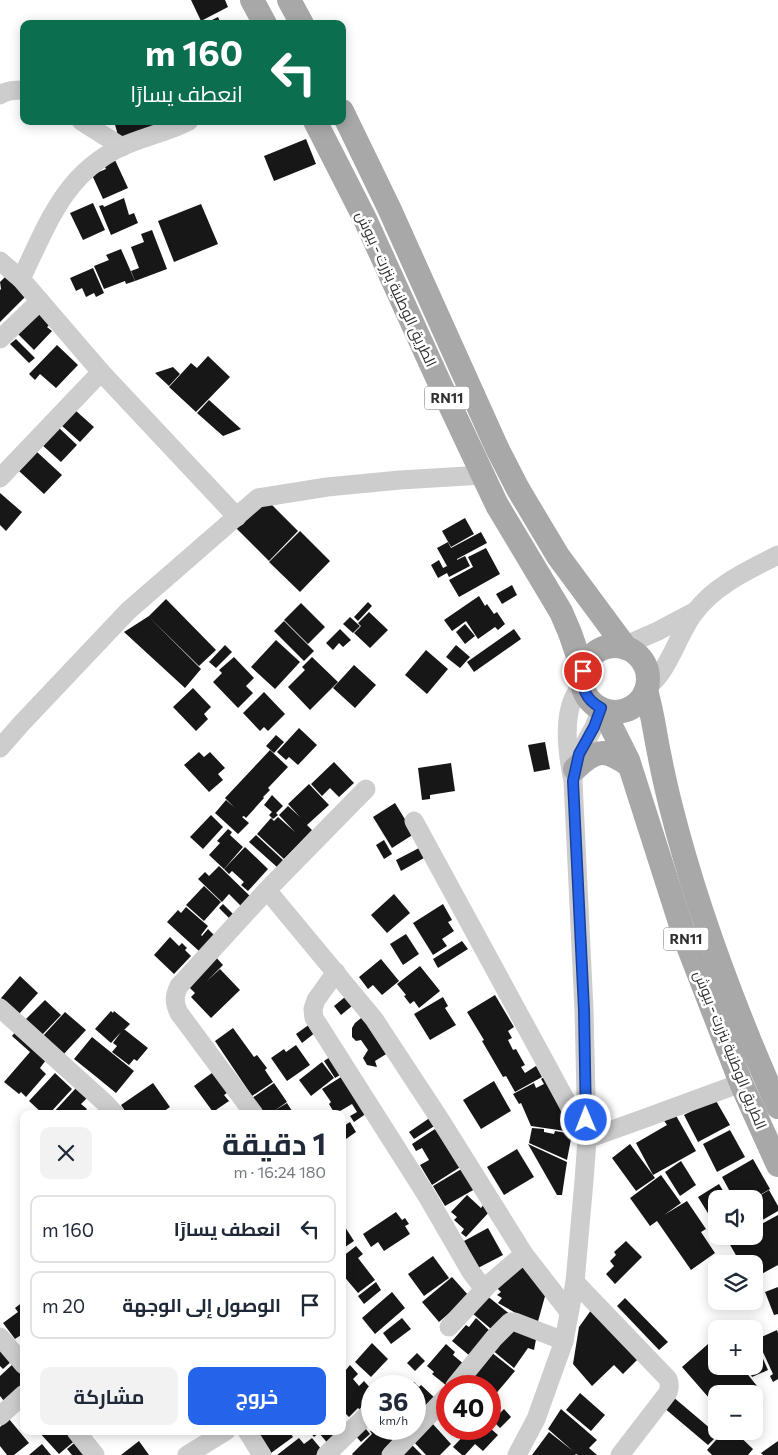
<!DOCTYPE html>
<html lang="ar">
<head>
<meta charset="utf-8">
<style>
	:root { --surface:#fff; --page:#f2f2f3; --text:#1f2937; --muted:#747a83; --line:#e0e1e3; --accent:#2563eb }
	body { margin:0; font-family:Commissioner,Cairo,sans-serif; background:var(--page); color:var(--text); direction:rtl; height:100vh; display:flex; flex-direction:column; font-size:19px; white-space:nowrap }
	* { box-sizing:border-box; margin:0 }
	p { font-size:16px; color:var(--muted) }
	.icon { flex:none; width:28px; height:28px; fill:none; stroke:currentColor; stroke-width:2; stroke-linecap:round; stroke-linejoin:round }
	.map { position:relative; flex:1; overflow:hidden; direction:ltr }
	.sheet { position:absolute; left:20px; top:1110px; width:326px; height:325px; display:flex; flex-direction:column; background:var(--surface); border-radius:10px; box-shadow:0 2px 12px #0003; direction:rtl }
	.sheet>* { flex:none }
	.banner { position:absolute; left:20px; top:20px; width:326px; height:105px; border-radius:10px; box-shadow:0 2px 12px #0003; direction:rtl; background:#0b6e4f; color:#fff; overflow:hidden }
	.fabs { position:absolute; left:708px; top:1190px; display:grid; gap:10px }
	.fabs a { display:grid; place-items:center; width:55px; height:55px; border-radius:10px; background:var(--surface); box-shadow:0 2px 12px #0003; font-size:25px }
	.speed { position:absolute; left:361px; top:1375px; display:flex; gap:10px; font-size:25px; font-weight:700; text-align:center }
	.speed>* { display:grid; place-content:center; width:65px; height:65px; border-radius:50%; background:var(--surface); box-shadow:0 2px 12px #0003; line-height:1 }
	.speed small { font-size:12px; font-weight:400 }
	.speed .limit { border:8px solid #d22; background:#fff; color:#111 }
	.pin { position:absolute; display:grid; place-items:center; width:42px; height:42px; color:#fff; margin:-21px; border:2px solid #fff; border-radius:50%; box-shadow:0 1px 5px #0007 }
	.me { position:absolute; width:55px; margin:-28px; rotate:359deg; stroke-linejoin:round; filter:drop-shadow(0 0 4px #0008) }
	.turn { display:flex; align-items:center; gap:18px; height:105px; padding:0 20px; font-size:22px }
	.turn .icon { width:65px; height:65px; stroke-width:2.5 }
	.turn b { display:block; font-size:35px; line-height:42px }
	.round { display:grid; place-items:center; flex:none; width:52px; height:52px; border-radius:10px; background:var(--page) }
	.head { display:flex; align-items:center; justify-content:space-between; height:85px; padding:0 20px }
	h1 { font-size:30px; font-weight:700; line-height:38px }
	.primary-button { display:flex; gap:10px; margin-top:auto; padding:10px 20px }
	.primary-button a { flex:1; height:58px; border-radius:10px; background:var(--accent); color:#fff; font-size:20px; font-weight:700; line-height:58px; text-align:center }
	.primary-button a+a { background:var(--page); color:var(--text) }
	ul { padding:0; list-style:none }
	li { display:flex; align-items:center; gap:15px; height:68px; margin:0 10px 8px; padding:0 10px; border:2px solid var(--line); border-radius:10px }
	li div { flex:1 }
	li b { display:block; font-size:19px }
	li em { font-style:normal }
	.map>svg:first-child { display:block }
	.building { fill:#171717 }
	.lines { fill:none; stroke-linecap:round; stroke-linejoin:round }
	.minor { stroke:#cdcdcd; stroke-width:19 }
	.major { stroke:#a8a8a8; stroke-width:24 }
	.route-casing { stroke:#184099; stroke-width:12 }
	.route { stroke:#2563eb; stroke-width:9 }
	.labels { text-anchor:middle; stroke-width:5; stroke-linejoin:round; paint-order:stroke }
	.shield { fill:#fff; stroke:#6e6e6e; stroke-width:1 }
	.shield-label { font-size:14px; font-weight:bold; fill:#303030 }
	.street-label { font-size:15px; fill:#303030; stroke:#fff }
</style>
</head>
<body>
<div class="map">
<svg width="778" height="1455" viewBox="0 0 778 1455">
	<rect width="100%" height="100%" fill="#fff"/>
	<g class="building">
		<polygon points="191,0 225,0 228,7 201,21"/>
		<polygon points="218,17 221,24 204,24"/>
		<polygon points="114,121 163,121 165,125 119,139"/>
		<polygon points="306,139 316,164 274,181 264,156"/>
		<polygon points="115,160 128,188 103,199 92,175 106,169 104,165"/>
		<polygon points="124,198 129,215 134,213 138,223 111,235 99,206 103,205 104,207"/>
		<polygon points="93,203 105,230 83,240 70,213"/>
		<polygon points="201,204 218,244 174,262 158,221"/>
		<polygon points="152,230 167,269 135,281 131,271 139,268 131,247 144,242 141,234"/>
		<polygon points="121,249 135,281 126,284 125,281 104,289 94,266 109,260 106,255"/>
		<polygon points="93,268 104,293 96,297 94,293 86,297 82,288 76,291 70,278"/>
		<polygon points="6,276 25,297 0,322 0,290 1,289 0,282"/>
		<polygon points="39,312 52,323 47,327 52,331 34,350 18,334"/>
		<polygon points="16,339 35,358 29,363 10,344"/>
		<polygon points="57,345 78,365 56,388 40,374 35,380 29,374"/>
		<polygon points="208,356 230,377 196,412 169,387 191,363 197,368"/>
		<polygon points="173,367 180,374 169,386 155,373"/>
		<polygon points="209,400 241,429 223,436 197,413"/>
		<polygon points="75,410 94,427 80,442 61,425"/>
		<polygon points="57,426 77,445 61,462 41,444"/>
		<polygon points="37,452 62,475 44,494 19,471"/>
		<polygon points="0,493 22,512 6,531 0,525"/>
		<polygon points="265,498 298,531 269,561 236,528"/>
		<polygon points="465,518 474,534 451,547 442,531"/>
		<polygon points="300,531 330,561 300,592 269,562"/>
		<polygon points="481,532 487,543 457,559 457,560 465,556 470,566 449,577 447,573 438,578 431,565 439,560 443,568 447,566 437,548 448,542 451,548"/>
		<polygon points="486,548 500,574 459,597 449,580 473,567 468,557"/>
		<polygon points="512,585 517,595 502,604 496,594"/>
		<polygon points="479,596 485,606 487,604 494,614 497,612 505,624 498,630 495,627 478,639 466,621 452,631 444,620"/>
		<polygon points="166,599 216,650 199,666 149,617 201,669 185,688 124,632 149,616"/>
		<polygon points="368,602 372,606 358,621 354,617"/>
		<polygon points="301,603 325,627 308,644 284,620"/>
		<polygon points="369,612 388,630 370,648 354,633 361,626 358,623"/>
		<polygon points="350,617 360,626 353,633 343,624"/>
		<polygon points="284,621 314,651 304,661 274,631"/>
		<polygon points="465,624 475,636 465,644 456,632"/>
		<polygon points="340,629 351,640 343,647 339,643 333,650 326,643"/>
		<polygon points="514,629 521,639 474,672 467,662"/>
		<polygon points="276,640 300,662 275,689 251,667"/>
		<polygon points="225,645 232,652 216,668 209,662"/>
		<polygon points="456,645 470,657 460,668 446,657"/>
		<polygon points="426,650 448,669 427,694 405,675"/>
		<polygon points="234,657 254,678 246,686 253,693 238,708 213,682 222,673 219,670"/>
		<polygon points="312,657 338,682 310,710 288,687 305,670 302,667"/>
		<polygon points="354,665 376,685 355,708 333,688"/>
		<polygon points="193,688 211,707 204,714 208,719 196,731 173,707"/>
		<polygon points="264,692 285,714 268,731 264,727 260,731 243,713"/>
		<polygon points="299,728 317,745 298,765 289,757 286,760 277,752"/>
		<polygon points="276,735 284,742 274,753 266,746"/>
		<polygon points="545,742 550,769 534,772 528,745"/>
		<polygon points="270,750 288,767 268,788 270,790 263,797 264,798 246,818 244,816 242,817 249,823 238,834 215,813 226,800 235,808 225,798"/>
		<polygon points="199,752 204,757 210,752 225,768 218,774 223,780 209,792 184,765"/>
		<polygon points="334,762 354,783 339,797 330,788 322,796 311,784"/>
		<polygon points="451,763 455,791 430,795 430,799 422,800 418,768"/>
		<polygon points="309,784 329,805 307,825 312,830 284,859 257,834 271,818 274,821 278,817 295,832 279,815 288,806 300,817 288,804"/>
		<polygon points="272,795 283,806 276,813 278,815 273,819 269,815 272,812 264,805"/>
		<polygon points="395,803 414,834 392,848 373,817"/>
		<polygon points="211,815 223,827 203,849 190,837"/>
		<polygon points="228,829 232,832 230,835 243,847 224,869 209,855 220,843 217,841"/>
		<polygon points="256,835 283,860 277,867 249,842"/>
		<polygon points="384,840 392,854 384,859 376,845"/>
		<polygon points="245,847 268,869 248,891 241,885 244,882 232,871 229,874 224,869"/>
		<polygon points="419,848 424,858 401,871 396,860"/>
		<polygon points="219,866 250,896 241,906 229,894 222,902 198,879 205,872 209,876"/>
		<polygon points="204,886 221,902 204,921 186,905"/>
		<polygon points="394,894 410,913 387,933 371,915"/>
		<polygon points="223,904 233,914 229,918 219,908"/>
		<polygon points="443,904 452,920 448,922 454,931 442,939 447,946 433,955 413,923"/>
		<polygon points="186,907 208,926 201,935 202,936 208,929 215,936 199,951 167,922 178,910 181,913"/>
		<polygon points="406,934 419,954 403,965 390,944"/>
		<polygon points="170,937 179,946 182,943 187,948 185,950 191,956 174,974 154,955"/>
		<polygon points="462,941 468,949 438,968 433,959"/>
		<polygon points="214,955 223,965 207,981 220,969 240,990 211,1018 191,997 195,993 186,984"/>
		<polygon points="381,959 399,981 382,995 373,985 368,989 359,977"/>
		<polygon points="420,966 440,991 419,1008 414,1001 410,1004 404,996 406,995 397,984"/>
		<polygon points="20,976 38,993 19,1014 1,998"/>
		<polygon points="495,995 514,1027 508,1031 512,1038 508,1040 513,1050 516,1049 525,1065 521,1067 525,1073 536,1066 542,1077 515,1092 506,1076 503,1077 482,1041 484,1040 467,1012"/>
		<polygon points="345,997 352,1006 341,1015 334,1006"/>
		<polygon points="443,997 448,1006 445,1008 456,1025 430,1040 414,1014"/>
		<polygon points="45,1000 61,1015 41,1036 25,1020"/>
		<polygon points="111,1011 113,1013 114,1011 130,1024 125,1029 124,1029 148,1048 137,1061 134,1059 129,1065 112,1052 117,1046 113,1043 121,1032 111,1043 95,1029"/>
		<polygon points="65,1012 86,1030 62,1056 42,1037"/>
		<polygon points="366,1014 391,1051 375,1061 377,1067 367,1065 363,1058 368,1050 361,1040 356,1041 352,1037 352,1028 355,1023"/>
		<polygon points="310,1024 316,1032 302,1043 296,1034"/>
		<polygon points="19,1027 46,1060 40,1068 46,1074 26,1097 21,1092 19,1094 4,1082 30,1052 12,1036"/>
		<polygon points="233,1028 254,1057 257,1055 267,1068 265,1070 273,1082 252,1096 215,1041"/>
		<polygon points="92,1037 134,1071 116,1093 94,1075 103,1064 94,1075 74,1059"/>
		<polygon points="296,1045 310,1065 287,1081 271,1058 284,1049 286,1052"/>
		<polygon points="333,1055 345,1072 335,1078 324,1061"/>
		<polygon points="322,1062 334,1078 311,1096 299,1080"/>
		<polygon points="216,1070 231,1090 224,1095 229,1101 213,1112 194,1086"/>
		<polygon points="55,1073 72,1089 49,1114 43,1114 29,1101"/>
		<polygon points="341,1077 370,1111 354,1122 350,1116 357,1112 352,1104 335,1114 329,1104 331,1102 322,1089"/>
		<polygon points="544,1077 572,1132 531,1126 521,1103 519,1104 513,1094 534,1083 536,1088 544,1084 541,1079"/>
		<polygon points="494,1081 511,1111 481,1129 463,1100"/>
		<polygon points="153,1083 170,1107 160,1114 127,1114 121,1105"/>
		<polygon points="274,1083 287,1102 274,1111 287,1103 294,1114 263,1114 252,1098"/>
		<polygon points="76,1088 87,1098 81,1104 87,1109 82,1114 52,1114"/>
		<polygon points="715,1099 730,1125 698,1142 684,1115"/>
		<polygon points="674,1112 696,1151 653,1175 636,1143 667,1125 663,1119"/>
		<polygon points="431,1117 436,1125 414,1139 409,1132"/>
		<polygon points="350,1122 356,1132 346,1139 342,1134 342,1127"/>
		<polygon points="532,1128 544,1129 544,1132 554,1134 555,1131 572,1134 567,1160 529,1143"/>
		<polygon points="435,1129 462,1166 432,1185 420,1165 429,1160 422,1148 416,1151 412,1144"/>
		<polygon points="730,1130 745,1157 717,1172 703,1144"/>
		<polygon points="528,1144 567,1162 562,1195 557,1195"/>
		<polygon points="630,1144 655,1178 636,1191 612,1158"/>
		<polygon points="517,1149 534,1177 504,1195 487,1167"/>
		<polygon points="753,1159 770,1189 753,1199 734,1199 722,1177"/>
		<polygon points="681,1161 696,1185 680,1196 665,1172"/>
		<polygon points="463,1168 475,1189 445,1206 433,1186"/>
		<polygon points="661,1175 681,1203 664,1215 687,1201 706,1229 701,1232 715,1253 691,1270 657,1221 650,1226 630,1198"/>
		<polygon points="719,1184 728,1199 716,1199 716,1222 714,1223 698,1197"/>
		<polygon points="769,1190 778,1206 778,1211 754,1225 754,1199"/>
		<polygon points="467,1195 481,1208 484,1204 491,1210 466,1237 461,1233 464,1229 454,1220 457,1217 451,1212"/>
		<polygon points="396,1212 402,1220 405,1218 409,1224 405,1226 410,1234 384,1251 378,1242 371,1247 363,1234"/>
		<polygon points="778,1215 778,1265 754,1278 754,1264 741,1264 729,1243 740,1236 754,1236 754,1228"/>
		<polygon points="345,1227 354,1241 342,1249 342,1229"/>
		<polygon points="488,1228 503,1255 478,1268 464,1241"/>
		<polygon points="626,1241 642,1257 615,1284 606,1274 614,1266 610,1261 616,1255 614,1252"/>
		<polygon points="356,1246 363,1254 358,1258 375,1280 358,1293 342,1274 342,1257"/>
		<polygon points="433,1256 449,1278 424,1296 408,1274"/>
		<polygon points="522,1261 547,1289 537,1325 498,1303 502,1298 497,1295 501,1292 494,1285"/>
		<polygon points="452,1277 469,1296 439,1322 422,1302"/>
		<polygon points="376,1282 381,1290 364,1304 358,1296"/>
		<polygon points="778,1287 778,1314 774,1315 765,1292"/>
		<polygon points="392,1292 405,1308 375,1334 362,1318"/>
		<polygon points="486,1295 511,1315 496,1333 472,1313"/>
		<polygon points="625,1298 668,1342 659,1350 617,1306"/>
		<polygon points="24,1301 24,1333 15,1339 3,1323 18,1312 15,1308"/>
		<polygon points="594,1306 641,1356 623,1374 614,1365 592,1386 573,1364 579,1327"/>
		<polygon points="402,1318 411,1329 391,1344 383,1333"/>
		<polygon points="476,1318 491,1332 470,1356 452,1341 466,1325 469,1327"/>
		<polygon points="512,1325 537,1334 534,1350 528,1348 514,1368 491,1349"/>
		<polygon points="777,1330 778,1333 778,1379 773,1382 770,1376 773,1374 757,1339"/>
		<polygon points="716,1337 716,1366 741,1366 761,1391 754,1399 754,1394 716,1394 716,1406 682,1367"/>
		<polygon points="372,1343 388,1359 371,1377 355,1362"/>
		<polygon points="756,1343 768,1370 752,1377 747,1366 754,1366 754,1344"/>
		<polygon points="446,1344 455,1352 453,1355 465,1365 447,1386 432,1374 434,1372 427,1366"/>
		<polygon points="0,1350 13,1360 3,1369 0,1366"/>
		<polygon points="491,1352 515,1371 493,1397 490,1395 490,1386 480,1386 469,1378"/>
		<polygon points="417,1353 425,1361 415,1371 407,1363"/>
		<polygon points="15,1362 24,1372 24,1384 4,1401 0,1396 0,1376"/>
		<polygon points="350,1365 358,1374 353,1379 359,1386 364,1381 372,1390 372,1400 361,1411 358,1408 349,1417 342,1410 342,1407 344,1406 342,1404 342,1368 345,1371"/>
		<polygon points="414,1382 419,1387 421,1385 436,1399 415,1420 415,1386 410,1386"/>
		<polygon points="580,1393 605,1415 591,1431 566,1410"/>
		<polygon points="672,1396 718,1435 708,1445 663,1407"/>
		<polygon points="448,1404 448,1428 436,1416"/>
		<polygon points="504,1409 511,1417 500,1428 492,1420 490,1422 490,1412 495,1418"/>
		<polygon points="561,1409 597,1440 589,1448 597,1455 578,1455 576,1454 575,1455 532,1455 549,1432 573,1451 548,1429"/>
		<polygon points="9,1419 29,1443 14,1455 7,1455 0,1446 0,1427"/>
		<polygon points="432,1423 451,1444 440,1455 426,1455 413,1441"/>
		<polygon points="362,1424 370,1434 361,1442 353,1433"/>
		<polygon points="372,1429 403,1429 405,1431 382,1455 353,1455 352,1454 372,1434 370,1431"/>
		<polygon points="449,1429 466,1429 457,1438"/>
		<polygon points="470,1429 491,1429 498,1435 483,1451 475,1444 465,1455 462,1455 453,1447"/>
		<polygon points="38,1431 73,1431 78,1438 59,1454"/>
		<polygon points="256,1431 289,1431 293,1437 271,1453"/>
		<polygon points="309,1431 342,1431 330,1446 319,1433 314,1437"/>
		<polygon points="724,1431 734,1431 753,1449 748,1455 712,1455 707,1450"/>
		<polygon points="299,1438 304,1444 312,1438 322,1450 316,1455 277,1455"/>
		<polygon points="79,1439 87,1455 72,1455 67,1449"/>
		<polygon points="139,1441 149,1455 121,1455"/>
		<polygon points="778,1441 778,1455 763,1455 761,1453"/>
		<polygon points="409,1442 422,1455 396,1455"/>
		<polygon points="42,1444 51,1455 29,1455"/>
	</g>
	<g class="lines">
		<g class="minor">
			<path d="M0,95C7,90 15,90 24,90"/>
			<polyline points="81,121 122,147"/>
			<polyline points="0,261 21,279 101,372 237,517"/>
			<path d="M21,279C47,226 63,175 121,147C143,137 168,132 189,121"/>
			<polyline points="0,339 40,301"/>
			<polyline points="0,478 101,372"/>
			<polyline points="627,648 633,642 658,631 694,612"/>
			<path d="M647,687C669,672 678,633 695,612C715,585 749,570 778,555"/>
			<polyline points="0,748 21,724 128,611 258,498 327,487 400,480 483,475"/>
			<polyline points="575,772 579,754 594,727 601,708"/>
			<polyline points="414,821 587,1139 640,1120 741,1083"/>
			<polyline points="267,890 374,1019 441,1121 524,1254 569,1312"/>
			<polyline points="336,972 316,1000 313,1009 314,1018 427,1196 471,1272 484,1289"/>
			<polyline points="0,1008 104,1102 115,1114"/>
			<path d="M254,1114L179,1013C174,1003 174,996 179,986L267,890L366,789"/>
			<path d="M575,1282L668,1379C670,1385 670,1389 667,1394L620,1455"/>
			<polyline points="449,1327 489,1284 524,1254"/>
			<polyline points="0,1337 24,1365"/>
			<polyline points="396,1386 397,1386"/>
			<polyline points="455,1386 494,1338 510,1322 515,1322 564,1341"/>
			<polyline points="0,1416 24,1394"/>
			<polyline points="76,1431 95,1455"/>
			<polyline points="247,1431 262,1455"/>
			<polyline points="187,1455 226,1431"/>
			<polyline points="326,1455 372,1410"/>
			<polyline points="391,1455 448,1395"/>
			<path d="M517,1455L536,1419L564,1341L575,1282L584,1181L587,1139L584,1010L573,781C568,757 563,722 573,699C576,693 579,688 582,682"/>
		</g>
		<g class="major">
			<polyline points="252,0 265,24"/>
			<polyline points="289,0 302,24"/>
			<polyline points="342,111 389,208 497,448 518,489 558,556 626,648"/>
			<polyline points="315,121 365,219 440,384 497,505 561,612 570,633 583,671"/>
			<circle cx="615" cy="679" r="33"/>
			<path d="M646,691C653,713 655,736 660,758C663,774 667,791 671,807C697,910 735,1010 778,1107"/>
			<polyline points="603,710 628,760 686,941 741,1083 778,1165"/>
			<path d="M575,769C597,748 605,749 629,765"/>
		</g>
	</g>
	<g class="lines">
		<g class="route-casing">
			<path id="route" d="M583,671C582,689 585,699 601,708L594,727L579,754L573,781L584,1010L586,1120"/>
		</g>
		<use href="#route" class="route"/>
	</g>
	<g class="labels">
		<g class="shield">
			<rect x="424.5" y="386.5" width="45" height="23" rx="4"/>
			<rect x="663.5" y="927.5" width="45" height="23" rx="4"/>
		</g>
		<g class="shield-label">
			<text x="447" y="403">RN11</text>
			<text x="686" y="944">RN11</text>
		</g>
		<g class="street-label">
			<text transform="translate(396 289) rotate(65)" y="5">الطريق الوطنية بنزرت - ببوش</text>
			<text transform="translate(730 1050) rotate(68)" y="5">الطريق الوطنية بنزرت - ببوش</text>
		</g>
	</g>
</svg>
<div class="fabs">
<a><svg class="icon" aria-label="sound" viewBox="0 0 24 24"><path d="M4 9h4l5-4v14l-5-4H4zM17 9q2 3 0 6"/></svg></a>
<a><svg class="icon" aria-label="layers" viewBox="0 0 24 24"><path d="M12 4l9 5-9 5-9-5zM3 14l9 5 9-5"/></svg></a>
<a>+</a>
<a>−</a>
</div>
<div class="speed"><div>36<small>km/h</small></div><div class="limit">40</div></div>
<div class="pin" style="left:583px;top:671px;background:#d93025"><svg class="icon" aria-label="arrive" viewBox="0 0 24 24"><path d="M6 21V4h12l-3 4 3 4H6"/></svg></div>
<svg class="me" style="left:586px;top:1120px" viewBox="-20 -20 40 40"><circle r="17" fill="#2563eb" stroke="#fff" stroke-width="3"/><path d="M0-11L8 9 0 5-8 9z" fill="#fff"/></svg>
<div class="banner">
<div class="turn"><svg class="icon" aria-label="left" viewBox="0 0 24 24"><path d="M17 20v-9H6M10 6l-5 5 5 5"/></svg><div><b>160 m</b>انعطف يسارًا</div></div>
</div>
<section class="sheet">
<div class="head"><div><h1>1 دقيقة</h1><p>180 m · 16:24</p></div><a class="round"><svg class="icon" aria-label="close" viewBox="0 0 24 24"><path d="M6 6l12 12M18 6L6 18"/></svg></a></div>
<ul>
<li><svg class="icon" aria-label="left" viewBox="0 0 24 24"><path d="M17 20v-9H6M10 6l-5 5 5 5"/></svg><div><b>انعطف يسارًا</b></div><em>160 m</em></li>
<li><svg class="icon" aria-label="arrive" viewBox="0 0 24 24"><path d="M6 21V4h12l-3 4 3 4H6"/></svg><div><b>الوصول إلى الوجهة</b></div><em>20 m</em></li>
</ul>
<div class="primary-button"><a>خروج</a><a>مشاركة</a></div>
</section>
</div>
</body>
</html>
